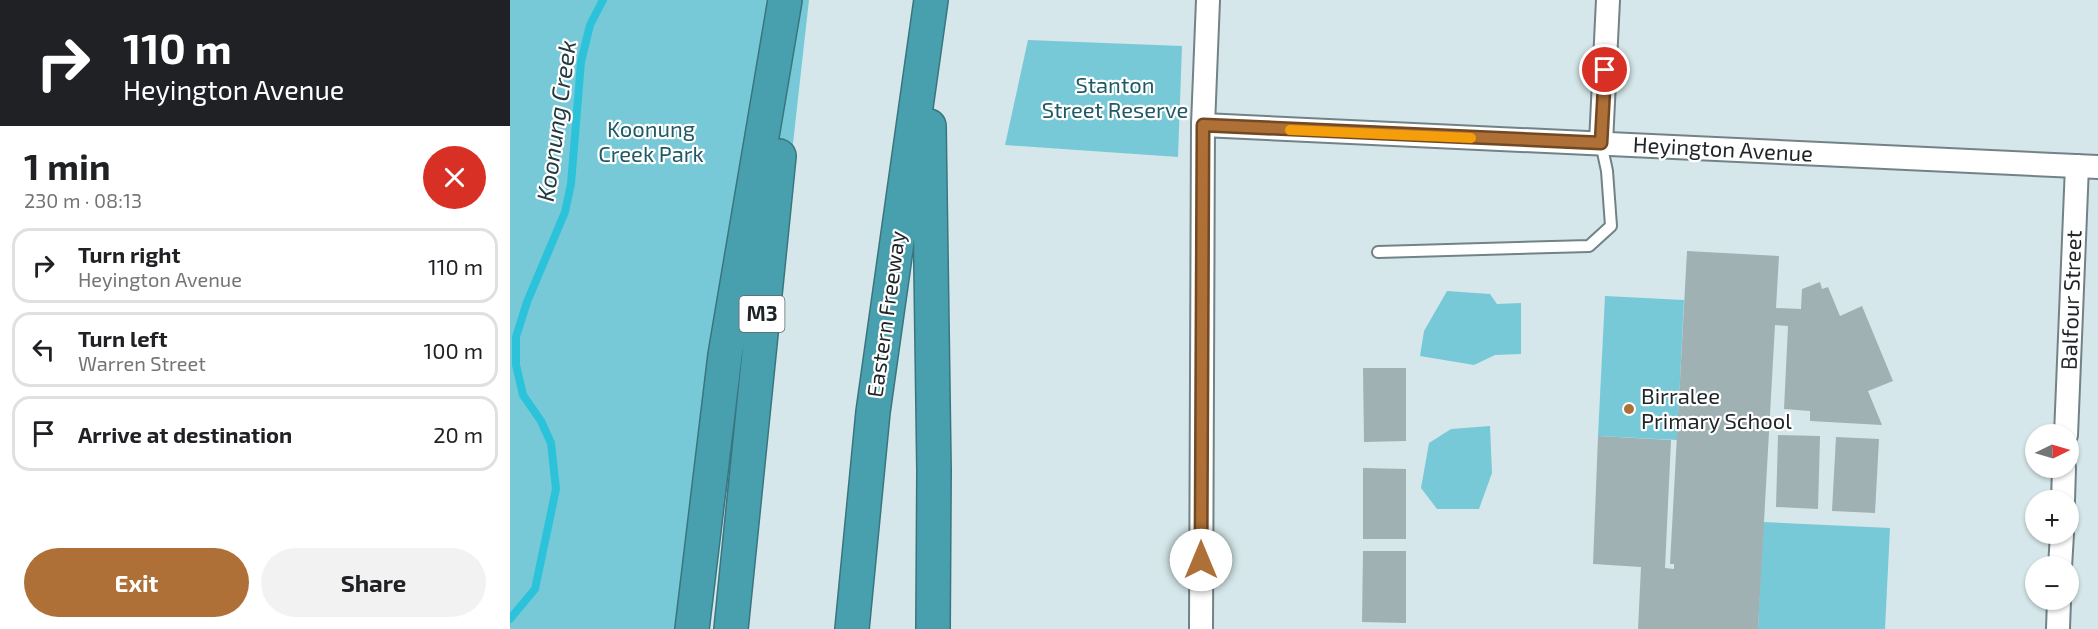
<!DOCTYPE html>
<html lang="en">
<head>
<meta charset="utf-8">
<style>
	:root { --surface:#fff; --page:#f2f2f2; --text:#202124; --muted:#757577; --line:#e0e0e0; --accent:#ae7036 }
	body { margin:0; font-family:"Exo 2",sans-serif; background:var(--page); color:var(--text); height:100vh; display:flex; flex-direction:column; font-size:22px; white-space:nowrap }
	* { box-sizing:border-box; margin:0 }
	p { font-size:20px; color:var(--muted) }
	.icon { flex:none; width:33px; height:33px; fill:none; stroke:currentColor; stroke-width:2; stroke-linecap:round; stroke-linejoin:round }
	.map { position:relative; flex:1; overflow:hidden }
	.side { display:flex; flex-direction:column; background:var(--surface); width:510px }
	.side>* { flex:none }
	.banner { background:#202124; color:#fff; overflow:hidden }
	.needle { width:39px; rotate:85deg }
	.fabs { position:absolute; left:1515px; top:424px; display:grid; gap:12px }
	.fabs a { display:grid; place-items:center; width:54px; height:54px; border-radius:50%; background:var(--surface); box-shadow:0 2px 4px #0004; font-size:30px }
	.pin { position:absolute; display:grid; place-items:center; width:51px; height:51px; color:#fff; margin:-26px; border:3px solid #fff; border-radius:50%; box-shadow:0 2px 6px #0007 }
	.me { position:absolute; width:66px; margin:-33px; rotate:0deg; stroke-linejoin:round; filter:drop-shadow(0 0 4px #0008) }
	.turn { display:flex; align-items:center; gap:21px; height:126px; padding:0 24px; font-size:27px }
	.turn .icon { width:78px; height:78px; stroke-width:2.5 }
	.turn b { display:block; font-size:42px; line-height:51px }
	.round { display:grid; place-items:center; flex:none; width:63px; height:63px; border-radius:32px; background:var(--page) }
	.head { display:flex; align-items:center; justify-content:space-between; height:102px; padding:0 24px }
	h1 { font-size:36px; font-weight:700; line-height:45px }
	.cta { display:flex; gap:12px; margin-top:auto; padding:12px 24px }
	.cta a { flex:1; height:69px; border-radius:36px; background:var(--accent); color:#fff; font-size:24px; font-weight:700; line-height:69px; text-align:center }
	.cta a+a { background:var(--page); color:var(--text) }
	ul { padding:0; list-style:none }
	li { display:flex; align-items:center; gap:18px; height:75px; margin:0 12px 9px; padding:0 12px; border:3px solid var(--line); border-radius:18px }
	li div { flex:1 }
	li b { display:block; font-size:22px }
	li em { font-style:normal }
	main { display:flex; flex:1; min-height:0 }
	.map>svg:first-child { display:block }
	.green { fill:#78c9d8 }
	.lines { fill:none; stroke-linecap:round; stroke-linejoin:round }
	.stream { stroke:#2cc3da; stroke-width:8 }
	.building { fill:#a0b1b4 }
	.service-casing { stroke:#728286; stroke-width:14 }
	.minor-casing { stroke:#728286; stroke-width:26 }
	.motorway-casing { stroke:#3a757f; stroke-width:36 }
	.service { stroke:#fff; stroke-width:10 }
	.minor { stroke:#fff; stroke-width:22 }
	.motorway { stroke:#48a0af; stroke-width:33 }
	.route-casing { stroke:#714923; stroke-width:15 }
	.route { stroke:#ae7036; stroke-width:10 }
	.slow { stroke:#f59e0b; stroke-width:10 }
	.poi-dot { fill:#ae7036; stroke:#fff; stroke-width:2 }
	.labels { text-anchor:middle; stroke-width:4.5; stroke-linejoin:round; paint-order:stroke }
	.shield { fill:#fff; stroke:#626668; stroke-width:1.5 }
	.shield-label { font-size:21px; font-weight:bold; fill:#1f2527 }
	.park-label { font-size:22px; fill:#205a64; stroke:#fff }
	.street-label { font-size:22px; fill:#1f2527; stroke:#fff }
	.poi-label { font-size:22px; fill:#1f2527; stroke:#fff; text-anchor:start }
	.water-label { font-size:24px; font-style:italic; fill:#233b3f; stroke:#fff }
</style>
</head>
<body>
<main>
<section class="side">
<div class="banner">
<div class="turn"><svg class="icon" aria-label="right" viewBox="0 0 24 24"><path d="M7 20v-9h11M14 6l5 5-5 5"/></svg><div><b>110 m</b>Heyington Avenue</div></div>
</div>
<div class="head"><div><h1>1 min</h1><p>230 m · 08:13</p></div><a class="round" style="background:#d93025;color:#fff"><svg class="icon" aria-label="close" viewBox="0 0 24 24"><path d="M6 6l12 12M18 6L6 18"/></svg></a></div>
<ul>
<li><svg class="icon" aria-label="right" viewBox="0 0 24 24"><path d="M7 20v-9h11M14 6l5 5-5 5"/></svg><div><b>Turn right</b><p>Heyington Avenue</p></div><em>110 m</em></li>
<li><svg class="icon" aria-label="left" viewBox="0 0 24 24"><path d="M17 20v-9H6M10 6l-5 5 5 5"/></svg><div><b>Turn left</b><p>Warren Street</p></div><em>100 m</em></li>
<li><svg class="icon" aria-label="arrive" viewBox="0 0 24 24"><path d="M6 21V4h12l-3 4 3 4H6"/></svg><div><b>Arrive at destination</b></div><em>20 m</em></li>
</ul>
<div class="cta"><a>Exit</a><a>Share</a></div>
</section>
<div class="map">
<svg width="1588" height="629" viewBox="0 0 1588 629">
	<rect width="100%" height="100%" fill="#d5e7ea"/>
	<g class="green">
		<polygon points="0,0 299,0 266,296 203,545 191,629 0,629"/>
		<polygon points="518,40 672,46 668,157 495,145"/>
		<polygon points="937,291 980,294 987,304 1011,303 1011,354 985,355 964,365 910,356 914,331"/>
		<polygon points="1095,296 1174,300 1167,440 1088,436"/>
		<polygon points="980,426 982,473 969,509 927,509 911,488 919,443 941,429"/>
		<polygon points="1253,522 1380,528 1375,629 1248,629"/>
	</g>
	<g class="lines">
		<polyline class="stream" points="0,619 25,589 46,489 41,443 31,421 13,395 6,365 6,337 17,302 55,212 61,184 71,62 80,25 93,0"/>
	</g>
	<g class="building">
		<polygon points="1177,251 1269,256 1266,308 1291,309 1292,289 1310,282 1312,289 1318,287 1330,316 1352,306 1383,381 1358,391 1372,425 1300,421 1300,411 1274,409 1278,326 1265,325 1248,629 1128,629 1131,567 1083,564 1088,436 1161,440 1155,568 1164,569 1164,564 1160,564"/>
		<polygon points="853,368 896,368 896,441 854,442"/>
		<polygon points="1268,435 1310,436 1308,509 1266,507"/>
		<polygon points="1326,437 1369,439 1365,513 1322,511"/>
		<polygon points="853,468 896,469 896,539 853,539"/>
		<polygon points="853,551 896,551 896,623 852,622"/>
	</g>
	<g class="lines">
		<g class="service-casing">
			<polyline id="service" points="868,252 1079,246 1101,226 1097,171 1091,143"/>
		</g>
		<g class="minor-casing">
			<g id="minor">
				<polyline points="693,125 1588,167"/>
				<polyline points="1091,143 1098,0"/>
				<polyline points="1556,435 1567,166"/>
				<polyline points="1553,501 1554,468"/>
				<polyline points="1550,567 1552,534"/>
				<polyline points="691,629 693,125 698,0"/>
				<polyline points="1548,629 1549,600"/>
			</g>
		</g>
		<g class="motorway-casing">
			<g id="motorway">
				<polyline points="419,126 424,471 423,629"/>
				<polyline points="182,629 215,355 275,0"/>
				<polyline points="221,629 269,156"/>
				<polyline points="342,629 363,412 421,0"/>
			</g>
		</g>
		<use href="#service" class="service"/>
		<use href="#minor" class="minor"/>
		<use href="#motorway" class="motorway"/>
	</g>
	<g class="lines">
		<g class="route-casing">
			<polyline id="route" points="691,560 693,125 1091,143 1095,70"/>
		</g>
		<use href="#route" class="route"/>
		<polyline class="slow" points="780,130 961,138"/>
	</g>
	<circle class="poi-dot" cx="1119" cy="409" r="6"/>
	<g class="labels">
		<rect class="shield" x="229.5" y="296" width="45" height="36" rx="4.5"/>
		<g class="shield-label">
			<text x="252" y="321">M3</text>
		</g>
		<g class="park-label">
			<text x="605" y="93">Stanton<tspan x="605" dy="25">Street Reserve</tspan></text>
			<text x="141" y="137">Koonung<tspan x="141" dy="25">Creek Park</tspan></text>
		</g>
		<g class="street-label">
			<text transform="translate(1213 149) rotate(3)" y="8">Heyington Avenue</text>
			<text transform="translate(1561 300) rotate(-88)" y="8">Balfour Street</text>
			<text transform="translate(376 314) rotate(-82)" y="8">Eastern Freeway</text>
		</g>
		<g class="poi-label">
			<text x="1131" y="404">Birralee<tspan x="1131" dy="25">Primary School</tspan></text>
		</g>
		<g class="water-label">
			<text transform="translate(47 121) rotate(-82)" y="8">Koonung Creek</text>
		</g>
	</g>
</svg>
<div class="fabs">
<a><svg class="needle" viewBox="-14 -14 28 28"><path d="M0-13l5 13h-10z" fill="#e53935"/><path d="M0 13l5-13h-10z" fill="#757577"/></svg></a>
<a>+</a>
<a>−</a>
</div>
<div class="pin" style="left:1095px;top:70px;background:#d93025"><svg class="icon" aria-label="arrive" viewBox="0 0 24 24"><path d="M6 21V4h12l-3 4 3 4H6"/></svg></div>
<svg class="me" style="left:691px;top:560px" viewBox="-20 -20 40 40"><circle r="19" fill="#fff"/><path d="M0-13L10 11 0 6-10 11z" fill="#ae7036"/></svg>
</div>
</main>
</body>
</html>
